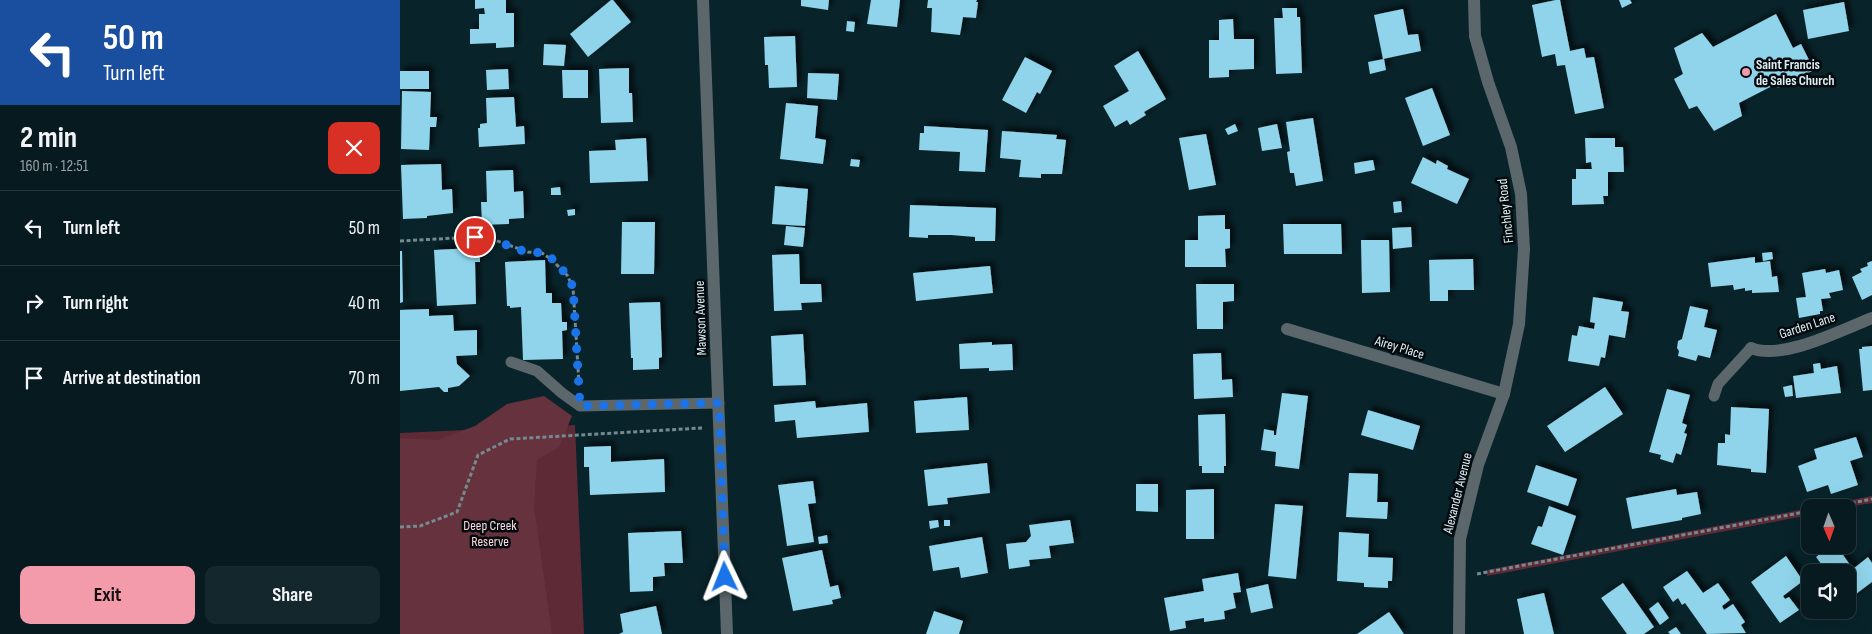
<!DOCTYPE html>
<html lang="en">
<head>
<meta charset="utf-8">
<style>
	:root { --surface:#061a20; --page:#14272d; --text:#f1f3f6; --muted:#98a1a5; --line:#27383e; --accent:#f39aab }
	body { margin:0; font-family:"Sofia Sans Condensed",sans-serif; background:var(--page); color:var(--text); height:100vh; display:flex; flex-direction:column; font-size:19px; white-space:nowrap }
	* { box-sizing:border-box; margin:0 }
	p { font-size:16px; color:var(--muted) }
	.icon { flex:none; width:28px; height:28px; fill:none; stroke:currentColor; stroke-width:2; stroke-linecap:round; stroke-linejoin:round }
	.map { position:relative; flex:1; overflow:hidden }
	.drawer { display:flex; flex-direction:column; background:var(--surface); width:400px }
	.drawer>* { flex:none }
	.top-card { background:#1a4fa0; color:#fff; overflow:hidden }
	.needle { width:32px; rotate:178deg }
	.tools { position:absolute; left:1401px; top:499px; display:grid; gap:10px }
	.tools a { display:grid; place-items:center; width:55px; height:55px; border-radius:10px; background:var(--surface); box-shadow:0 5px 20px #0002,0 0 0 1px var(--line); font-size:25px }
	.pin { position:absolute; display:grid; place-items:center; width:42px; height:42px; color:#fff; margin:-21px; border:2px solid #fff; border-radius:50%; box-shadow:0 1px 5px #0007 }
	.me { position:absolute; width:55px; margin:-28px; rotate:358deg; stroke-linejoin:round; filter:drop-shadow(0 0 4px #0008) }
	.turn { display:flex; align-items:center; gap:18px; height:105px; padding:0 20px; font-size:22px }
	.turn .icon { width:65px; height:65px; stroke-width:2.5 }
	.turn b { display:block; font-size:35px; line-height:42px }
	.round { display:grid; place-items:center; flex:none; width:52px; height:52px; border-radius:10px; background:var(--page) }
	.head { display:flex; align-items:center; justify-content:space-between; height:85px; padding:0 20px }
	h1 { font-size:30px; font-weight:700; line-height:38px }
	.primary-button { display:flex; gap:10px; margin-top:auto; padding:10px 20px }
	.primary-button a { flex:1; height:58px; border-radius:10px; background:var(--accent); color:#111; font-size:20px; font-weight:700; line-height:58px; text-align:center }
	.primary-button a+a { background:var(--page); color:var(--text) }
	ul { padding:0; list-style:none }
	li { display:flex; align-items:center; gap:15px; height:75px; padding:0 20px; border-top:1px solid var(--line) }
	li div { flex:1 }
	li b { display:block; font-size:19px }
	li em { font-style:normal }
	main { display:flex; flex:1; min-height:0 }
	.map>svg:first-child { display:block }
	.green { fill:#5d2a36 }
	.forest { fill:#66323d }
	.building { fill:#8fd4ea; filter:url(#shadow) }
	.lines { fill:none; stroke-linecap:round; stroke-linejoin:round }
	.path { stroke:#758a90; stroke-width:3; stroke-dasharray:4 2.5; stroke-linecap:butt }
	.lane { stroke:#5b676b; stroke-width:11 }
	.street { stroke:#5b676b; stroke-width:12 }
	.route { stroke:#1a73e8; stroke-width:9; stroke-dasharray:0 16.2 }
	.poi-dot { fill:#f39aab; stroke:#020a0e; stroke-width:2 }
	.labels { text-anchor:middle; stroke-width:5; stroke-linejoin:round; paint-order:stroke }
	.poi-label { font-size:14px; font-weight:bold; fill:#deedf2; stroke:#020a0e; text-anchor:start }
	.street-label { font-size:14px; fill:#deedf2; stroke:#020a0e }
	.park-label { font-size:14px; fill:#fcd7dc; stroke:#020a0e }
</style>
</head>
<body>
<main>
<section class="drawer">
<div class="top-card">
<div class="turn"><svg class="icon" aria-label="left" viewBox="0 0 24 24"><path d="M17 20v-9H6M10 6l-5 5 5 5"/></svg><div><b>50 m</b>Turn left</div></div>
</div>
<div class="head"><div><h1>2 min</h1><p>160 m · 12:51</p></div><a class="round" style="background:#d93025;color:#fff"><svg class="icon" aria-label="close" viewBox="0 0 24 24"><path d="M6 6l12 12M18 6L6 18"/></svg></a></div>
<ul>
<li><svg class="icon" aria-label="left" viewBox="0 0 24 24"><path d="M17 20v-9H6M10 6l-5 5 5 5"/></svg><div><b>Turn left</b></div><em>50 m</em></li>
<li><svg class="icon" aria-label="right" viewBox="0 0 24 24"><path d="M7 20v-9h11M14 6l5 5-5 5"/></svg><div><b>Turn right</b></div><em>40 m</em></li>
<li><svg class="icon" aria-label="arrive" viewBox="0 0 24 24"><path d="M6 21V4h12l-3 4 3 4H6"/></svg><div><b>Arrive at destination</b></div><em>70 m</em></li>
</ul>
<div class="primary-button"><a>Exit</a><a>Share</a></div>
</section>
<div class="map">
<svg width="1472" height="634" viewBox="0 0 1472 634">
	<defs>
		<filter id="shadow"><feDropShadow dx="4.5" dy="-4.5" stdDeviation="2.5" flood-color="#0009"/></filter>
	</defs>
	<rect width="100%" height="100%" fill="#08232a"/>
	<g class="green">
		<polygon points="175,425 184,634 0,634 0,433"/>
		<polygon points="1472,496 1472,503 1447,507 1410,508"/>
		<polygon points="1410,508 1410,515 1087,576 1087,570"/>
	</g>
	<polygon class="forest" points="144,396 172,416 159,447 137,460 134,506 152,634 0,634 0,438 37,440 75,426 107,404"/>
	<g class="building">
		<polygon points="75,0 106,0 106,13 114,13 114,47 96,48 96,43 70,44 70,29 79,29 79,14 85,14 84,8 75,9"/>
		<polygon points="211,0 213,0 231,22 188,57 170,34"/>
		<polygon points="401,0 429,0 428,10 401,6"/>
		<polygon points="471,0 500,0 497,27 467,24"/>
		<polygon points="528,0 577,0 576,2 578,2 576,18 563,17 560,35 531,32 532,8 527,8"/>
		<polygon points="1156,0 1160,0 1170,51 1184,48 1186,58 1194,57 1204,108 1175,114 1165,65 1157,66 1155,54 1142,57 1132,5"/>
		<polygon points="1219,0 1230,0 1232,3 1222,8"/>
		<polygon points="1444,2 1449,31 1408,39 1403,10"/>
		<polygon points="882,8 897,8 897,17 900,17 902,73 876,74 874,18 883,18"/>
		<polygon points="1003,9 1008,35 1018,34 1021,51 983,59 974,15"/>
		<polygon points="1376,14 1393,48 1401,44 1414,70 1378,88 1376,84 1339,103 1342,116 1314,131 1297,106 1289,109 1274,79 1283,74 1274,48 1302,33 1313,47"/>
		<polygon points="833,19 834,39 854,39 854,69 829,70 829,77 809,78 809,40 819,40 819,20"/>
		<polygon points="447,21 455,22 454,32 446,31"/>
		<polygon points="395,36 397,87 369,88 368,65 365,65 364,37"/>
		<polygon points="144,44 166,45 164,66 143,65"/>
		<polygon points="738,51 766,99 744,112 746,115 730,125 727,120 715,127 703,106 729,91 714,66"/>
		<polygon points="625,57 652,71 640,94 637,92 626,113 602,100"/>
		<polygon points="984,59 986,70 970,74 968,62"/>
		<polygon points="229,68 229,93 232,93 233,122 201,123 199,69"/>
		<polygon points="108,69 109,89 87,90 86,70"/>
		<polygon points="162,70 188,70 188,98 163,98"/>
		<rect x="0" y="71" width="29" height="18"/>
		<polygon points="408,73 439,74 437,100 407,98"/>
		<polygon points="1032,88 1050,135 1023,146 1005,98"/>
		<polygon points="2,91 31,92 30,117 37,117 36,127 30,127 29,150 1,149"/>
		<polygon points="114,97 116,127 124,126 125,144 79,147 78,128 80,128 80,124 87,123 86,98"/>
		<polygon points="386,103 418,106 415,138 426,140 423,164 380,159"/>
		<polygon points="913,118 923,181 896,186 894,173 890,173 887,152 890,151 886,122"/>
		<polygon points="835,124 838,131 828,135 825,129"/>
		<polygon points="877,124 882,148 862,151 858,128"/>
		<polygon points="524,126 588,130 585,172 559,171 560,152 519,150 520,133 524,133"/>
		<polygon points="602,131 657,135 656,139 666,140 662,174 641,174 641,178 619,177 621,160 600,158"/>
		<polygon points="806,134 816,185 789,190 779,138"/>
		<polygon points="246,138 248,181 190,183 189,151 216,150 215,140"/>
		<polygon points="1185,138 1215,138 1215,147 1223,147 1224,172 1208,172 1208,196 1203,196 1204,204 1172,205 1172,179 1176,179 1176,169 1192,169 1191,162 1186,163"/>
		<polygon points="1023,157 1036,164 1037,160 1048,166 1047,169 1069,179 1057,204 1011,183"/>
		<polygon points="451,159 460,160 459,167 450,166"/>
		<polygon points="973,160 975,170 955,174 954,163"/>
		<polygon points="41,164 42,190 52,189 53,213 27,216 27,218 3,219 1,165"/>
		<polygon points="113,170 114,192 123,191 124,218 109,219 109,224 82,225 81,202 87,202 86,171"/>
		<polygon points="375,186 408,189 405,226 372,224"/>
		<polygon points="160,187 161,195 151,195 151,188"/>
		<polygon points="1001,201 1002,212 994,213 993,202"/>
		<polygon points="510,205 596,208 595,241 575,241 575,237 551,235 528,235 528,238 509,237"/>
		<polygon points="175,209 175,215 168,216 167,210"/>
		<polygon points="825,215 825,229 830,229 830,248 825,249 826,267 785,267 785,240 798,240 798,216"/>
		<polygon points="222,222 255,222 254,274 221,274"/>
		<polygon points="883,224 941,224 942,254 884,254"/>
		<polygon points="386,226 405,228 403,247 384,245"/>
		<polygon points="1011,227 1012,247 993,249 992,228"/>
		<polygon points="961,240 989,240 990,292 962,293"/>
		<polygon points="74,248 74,251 80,251 80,262 75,262 76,304 37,306 34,250"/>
		<polygon points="0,251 2,251 3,302 0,303"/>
		<polygon points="1372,252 1373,259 1363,261 1362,253"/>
		<polygon points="399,254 400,284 421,284 422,302 401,303 402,310 374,311 372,255"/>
		<polygon points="1355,257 1355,263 1370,261 1372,277 1377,276 1379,292 1352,293 1352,290 1345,291 1345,288 1334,290 1333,285 1311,287 1308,263"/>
		<polygon points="1073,259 1074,290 1048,290 1048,301 1030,301 1029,260"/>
		<polygon points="145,260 146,293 152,293 152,303 161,303 162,322 167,322 167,330 162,331 163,359 123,360 121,307 110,308 110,306 107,306 105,262"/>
		<polygon points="1472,261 1472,295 1462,300 1452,277 1462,272 1460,269 1468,266 1467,263"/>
		<polygon points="590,266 593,293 516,301 513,273"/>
		<polygon points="1425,269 1426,273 1439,270 1443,290 1429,293 1431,298 1421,299 1423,311 1420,311 1420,314 1399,318 1396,298 1406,297 1402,273"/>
		<polygon points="796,284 834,284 834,301 823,302 823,329 797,329"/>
		<polygon points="1193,297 1223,302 1221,311 1229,312 1225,338 1209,335 1205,358 1201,357 1199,366 1168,361 1172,335 1177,336 1179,326 1194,329 1195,323 1190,322"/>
		<polygon points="260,302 262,357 259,358 259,369 233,370 233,358 231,358 229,303"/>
		<polygon points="1290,306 1308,310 1304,327 1317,330 1310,358 1298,355 1296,361 1278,356 1279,351 1277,348 1278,341 1282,339"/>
		<polygon points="29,309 29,316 53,315 54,331 77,330 77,355 56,356 57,364 70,376 59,386 48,388 48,392 44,392 39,387 0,391 0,310"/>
		<polygon points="403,334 406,385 373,386 371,336"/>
		<polygon points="592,342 592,345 612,344 613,370 589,371 589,368 560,369 559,344"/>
		<polygon points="1472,346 1472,390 1463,391 1459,349 1462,349 1462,347"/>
		<polygon points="821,353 822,380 832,379 833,397 794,399 793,354"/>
		<polygon points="1420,363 1421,369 1437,366 1441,393 1396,398 1393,376 1414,373 1413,364"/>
		<polygon points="1392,385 1393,396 1385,397 1383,387"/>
		<polygon points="1205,387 1223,414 1165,452 1147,426"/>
		<polygon points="1267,389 1290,395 1282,423 1287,425 1284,433 1287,434 1281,455 1276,453 1273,463 1260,459 1261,455 1249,452"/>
		<polygon points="882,393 908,396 899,469 875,466 876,452 861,450 864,429 874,431 874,435 876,435"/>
		<polygon points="567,397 569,430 516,433 514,401"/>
		<polygon points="415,401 416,408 467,403 469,432 397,438 395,420 375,422 374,405"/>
		<polygon points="1331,407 1369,409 1366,473 1351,472 1351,469 1317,465 1318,443 1325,443 1325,434 1330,435"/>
		<polygon points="968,410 1020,426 1013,450 961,435"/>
		<polygon points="825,414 826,466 824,466 824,473 802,473 802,466 799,466 798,415"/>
		<polygon points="1456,437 1463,457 1450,461 1458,485 1431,494 1428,485 1407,492 1398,466 1417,459 1414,449"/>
		<polygon points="211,446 211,462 264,459 265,492 190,495 189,467 184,467 184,447"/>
		<polygon points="587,463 590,493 547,498 548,504 528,506 524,470"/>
		<polygon points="1136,465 1177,479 1168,506 1127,492"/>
		<polygon points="949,473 978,474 977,502 988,502 987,519 946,517"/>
		<polygon points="413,481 416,503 408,504 414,542 387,546 378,485"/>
		<polygon points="736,484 758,484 758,512 736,511"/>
		<polygon points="814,489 814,539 786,539 786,490"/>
		<polygon points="1276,489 1277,495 1297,492 1301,514 1282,518 1282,520 1232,529 1226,498"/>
		<polygon points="875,504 903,506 896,579 868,576"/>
		<polygon points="1149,506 1176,516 1163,555 1131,544 1138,526 1142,527"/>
		<polygon points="538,520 539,527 530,529 529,521"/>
		<rect x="544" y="520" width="6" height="6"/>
		<polygon points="670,520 674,543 649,546 651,558 629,560 630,566 609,569 606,544 626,542 631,536 629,525"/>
		<polygon points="281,531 283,563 264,563 265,576 253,577 253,591 230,592 228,533"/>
		<polygon points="939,532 969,534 968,557 993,558 992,581 988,581 988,588 964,587 964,583 937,581"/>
		<polygon points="427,535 428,543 419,544 418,537"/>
		<polygon points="582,537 588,573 561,578 559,567 533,571 529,546"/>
		<polygon points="1431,545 1436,545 1453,569 1468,557 1472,563 1472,582 1448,600 1448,572 1427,572 1416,557"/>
		<polygon points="422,550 430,587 438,585 441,598 432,600 433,604 393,611 382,558"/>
		<polygon points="1386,556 1403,581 1383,596 1385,599 1389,597 1399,610 1380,623 1351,582"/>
		<polygon points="1287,571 1303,593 1318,583 1330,600 1322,606 1324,610 1333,604 1345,622 1341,625 1346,633 1307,634 1285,603 1282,605 1278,598 1273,602 1263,587"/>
		<polygon points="838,573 841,592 833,593 836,608 824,611 825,619 804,622 804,618 785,621 786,628 770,631 764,598 804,591 802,579"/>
		<polygon points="1223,583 1254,627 1244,634 1227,634 1201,598"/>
		<polygon points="868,584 873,608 851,613 846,589"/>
		<polygon points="1144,593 1154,634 1124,634 1117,599"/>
		<polygon points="1258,602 1269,618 1260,625 1249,609"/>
		<polygon points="256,606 262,634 219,634 223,632 220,614"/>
		<polygon points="534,611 563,621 559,634 526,634"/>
		<polygon points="989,612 1004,634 957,634"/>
		<polygon points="1276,627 1281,634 1270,634 1268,632"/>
	</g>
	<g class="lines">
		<g class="path">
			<polyline points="0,241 75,237 89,238 128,252 142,253 152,260 167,275 173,287 179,384"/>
			<polyline points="1426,508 1472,499"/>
			<polyline points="0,527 20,526 57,512 78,455 110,439 302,428"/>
			<polyline points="1077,574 1410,511"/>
		</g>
		<g class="lane">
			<polyline points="111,362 137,371 162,393 180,406 319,403"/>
			<polyline points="1314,396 1318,384 1351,348"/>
		</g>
		<g class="street">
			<polyline points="303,0 327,634"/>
			<polyline points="887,329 1104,394"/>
			<path d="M1351,348C1382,361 1441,330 1472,318"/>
			<polyline points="1059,634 1060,539 1078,465 1104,394 1119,324 1124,249 1121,194 1111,147 1088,82 1075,36 1074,0"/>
		</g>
	</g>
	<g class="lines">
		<path class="route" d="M75,237C95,238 108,247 127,252C132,253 138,252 142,253C156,258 167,275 173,287L180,406L319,403L325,577"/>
	</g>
	<circle class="poi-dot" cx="1346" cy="72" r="5"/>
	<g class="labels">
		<g class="poi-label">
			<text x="1356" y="69">Saint Francis<tspan x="1356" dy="16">de Sales Church</tspan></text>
		</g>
		<g class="street-label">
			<text transform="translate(1105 211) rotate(-96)" y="5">Finchley Road</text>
			<text transform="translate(300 318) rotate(-92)" y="5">Mawson Avenue</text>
			<text transform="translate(1407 325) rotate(-18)" y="5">Garden Lane</text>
			<text transform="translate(1000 347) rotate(17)" y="5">Airey Place</text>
			<text transform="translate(1057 493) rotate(-76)" y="5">Alexander Avenue</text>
		</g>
		<g class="park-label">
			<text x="90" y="530">Deep Creek<tspan x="90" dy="16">Reserve</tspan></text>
		</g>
	</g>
</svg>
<div class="tools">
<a><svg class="needle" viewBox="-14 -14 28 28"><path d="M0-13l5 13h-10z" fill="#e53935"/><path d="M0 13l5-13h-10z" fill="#98a1a5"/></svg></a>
<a><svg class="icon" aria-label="sound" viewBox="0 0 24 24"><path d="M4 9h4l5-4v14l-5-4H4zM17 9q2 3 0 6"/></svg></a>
</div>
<div class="pin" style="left:75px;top:237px;background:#d93025"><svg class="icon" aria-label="arrive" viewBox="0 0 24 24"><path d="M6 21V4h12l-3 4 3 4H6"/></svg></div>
<svg class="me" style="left:325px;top:577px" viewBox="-20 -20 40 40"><path d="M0-17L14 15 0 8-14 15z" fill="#1a73e8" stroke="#fff" stroke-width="4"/></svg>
</div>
</main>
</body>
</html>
